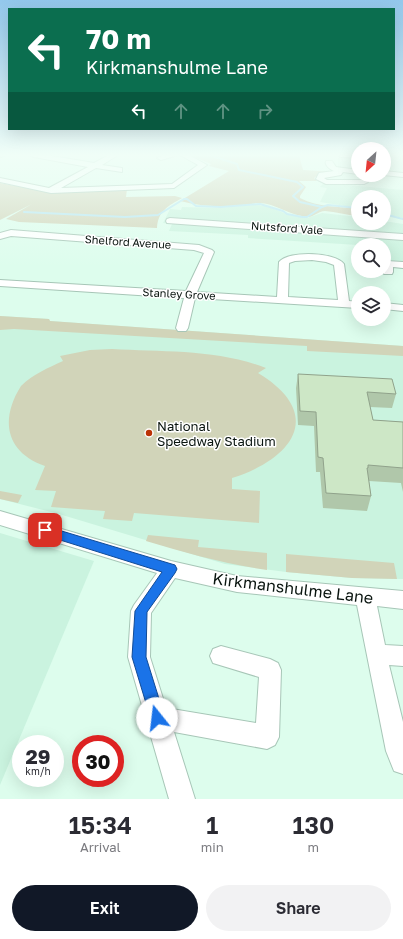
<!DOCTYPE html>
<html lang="en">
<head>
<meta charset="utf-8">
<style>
	:root { --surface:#fff; --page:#f2f2f3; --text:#2b2b33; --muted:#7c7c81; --accent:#111827 }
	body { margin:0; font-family:"Golos Text",sans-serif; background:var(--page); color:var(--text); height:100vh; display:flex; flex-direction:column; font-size:15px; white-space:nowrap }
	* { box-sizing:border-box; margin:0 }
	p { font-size:13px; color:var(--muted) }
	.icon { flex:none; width:22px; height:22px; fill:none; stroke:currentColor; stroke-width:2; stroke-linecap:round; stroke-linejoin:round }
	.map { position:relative; height:799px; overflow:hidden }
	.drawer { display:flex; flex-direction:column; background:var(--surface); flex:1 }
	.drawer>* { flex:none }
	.top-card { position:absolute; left:8px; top:8px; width:387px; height:122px; border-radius:0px; box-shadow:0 4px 16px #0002; background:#0b6e4f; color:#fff; overflow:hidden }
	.needle { width:26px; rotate:207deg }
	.fabs { position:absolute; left:351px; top:142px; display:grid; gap:8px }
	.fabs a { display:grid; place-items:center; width:40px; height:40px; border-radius:50%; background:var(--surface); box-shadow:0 4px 16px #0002; font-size:20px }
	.speed { position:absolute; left:12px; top:735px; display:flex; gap:8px; font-size:20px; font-weight:700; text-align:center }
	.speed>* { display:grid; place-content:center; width:52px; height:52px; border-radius:50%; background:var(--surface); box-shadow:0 4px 16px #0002; line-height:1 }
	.speed small { font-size:10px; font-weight:400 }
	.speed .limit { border:6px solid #d22; background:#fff; color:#111 }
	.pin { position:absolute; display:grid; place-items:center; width:34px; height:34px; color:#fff; margin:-17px; border-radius:8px; box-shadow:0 2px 6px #0006 }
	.me { position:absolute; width:44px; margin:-22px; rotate:344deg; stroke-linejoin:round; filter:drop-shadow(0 0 3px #0008) }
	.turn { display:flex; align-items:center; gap:14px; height:84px; padding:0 12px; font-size:18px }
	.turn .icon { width:52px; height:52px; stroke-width:2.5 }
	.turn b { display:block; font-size:28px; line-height:34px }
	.lanes { display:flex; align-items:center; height:38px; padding:0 12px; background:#0003; justify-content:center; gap:20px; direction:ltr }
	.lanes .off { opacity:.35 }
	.eta { display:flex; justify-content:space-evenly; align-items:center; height:68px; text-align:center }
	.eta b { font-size:24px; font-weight:600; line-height:28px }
	.button { display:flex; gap:8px; margin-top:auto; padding:8px 12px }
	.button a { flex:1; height:46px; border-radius:24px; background:var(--accent); color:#fff; font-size:16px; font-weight:600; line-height:46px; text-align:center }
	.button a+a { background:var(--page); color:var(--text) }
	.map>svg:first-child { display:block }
	.built { fill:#caf3df }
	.green { fill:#d1d4b9 }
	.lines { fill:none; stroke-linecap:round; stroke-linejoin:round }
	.stream { stroke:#b5e5f3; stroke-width:2 }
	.minor-casing { stroke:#a7c6b7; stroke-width:2 }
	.minor { fill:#fff; fill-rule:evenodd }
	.wall { fill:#b0c7aa }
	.building { fill:#cde7c6; stroke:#90a28b }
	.route { fill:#1a73e8; stroke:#114b97 }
	.poi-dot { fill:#bb3206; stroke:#fff; stroke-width:1.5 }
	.labels { text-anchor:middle; stroke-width:3; stroke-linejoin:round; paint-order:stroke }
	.far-street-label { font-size:11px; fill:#09140f; stroke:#fff }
	.poi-label { font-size:13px; fill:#09140f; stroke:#fff; text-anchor:start }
	.near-street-label { font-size:16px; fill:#09140f; stroke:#fff }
</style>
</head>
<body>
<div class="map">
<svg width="403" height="799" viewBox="0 0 403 799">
	<rect width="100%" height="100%" fill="#ddfded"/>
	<g class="built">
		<polygon points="324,183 403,190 403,218 384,214 384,197 358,197 358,208 320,202 327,188 320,187"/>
		<polygon points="255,205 267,206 289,215 307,218 322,213 358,217 358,223 384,223 384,221 403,224 403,261 384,260 384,245 358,245 248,238 248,235 169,231 172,224 163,223 170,209 181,210 182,207 219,208"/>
		<polygon points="0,316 49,319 50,321 403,346 403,579 352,578 286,572 225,564 59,514 0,499"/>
		<polygon points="0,533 94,561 0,785"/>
	</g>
	<g class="green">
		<path d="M189,155H299L303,170L334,172L318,175L314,178L317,181H299L306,187L300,196V198C319,208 338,206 358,209V216C347,215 336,212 325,211C318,211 314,217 308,217C291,216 275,203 259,203C251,203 245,206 238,206C218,207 199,206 180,201L229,171L209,166L211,164Z"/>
		<path d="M0,183L53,193L127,189L126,197L175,196L182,198C168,206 158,211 157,228L19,222L6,219L32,204L0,220Z"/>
		<polygon points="0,316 49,319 50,321 403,346 403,356 307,351 307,346 14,329 0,330"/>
		<path d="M112,349C163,352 217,349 266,368L258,373C326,414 293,459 232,478V489L260,491L259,523L134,513L132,521L103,519L105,511L51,507L56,491L35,490L45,466C5,452 0,419 21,386C33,374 48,368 63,361L60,356L90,350Z"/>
		<polygon points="0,491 22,495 18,503 0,499"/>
		<path d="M148,535L199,540L198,547L267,553V570C225,564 186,553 146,541Z"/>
		<polygon points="286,554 394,563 397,579 352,578 286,572"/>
	</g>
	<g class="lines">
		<g class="stream">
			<polyline points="209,155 237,164 239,170 297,182 303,187 293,196 300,202 322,207"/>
			<polyline points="24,212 125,217 158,215 184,199 187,199 196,206 221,207 260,204 283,211 287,214 302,217 307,217 322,207 328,205 358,208"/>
			<polyline points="384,214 403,219"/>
		</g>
		<g class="minor-casing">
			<g id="minor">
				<polygon points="0,155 5,155 1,157"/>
				<polygon points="30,155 46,155 94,163 109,155 118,155 102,165 122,168 122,172 96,168 61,188 172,184 198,165 180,155 189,155 207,165 174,188 51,193 0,182 0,178 49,188 88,167 34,157"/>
				<polygon points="165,155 178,155 161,160 157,158"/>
				<polygon points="337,155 358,155 358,158 341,157"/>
				<path d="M326,161H332L336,167L358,170V174L343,172L341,175L324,178L327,180H364L368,182L364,184H326L316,179L319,173L334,171C331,170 324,165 326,161Z"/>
				<polygon points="384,171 403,173 403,177 383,175"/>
				<polygon points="170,218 403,234 403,240 167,223 166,221 167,219"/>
				<path d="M11,230L199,245L212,250L214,252L197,292L277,297L279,262C289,250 335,252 344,264L349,301L358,302V308L195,298L188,328L186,331H178L176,328L184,298L0,286V280L186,291L204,253L194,250L11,236L0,239V233ZM312,260L326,262L334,265L338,300L288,297L289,263L295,261Z"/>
				<polygon points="387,261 403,262 403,268 393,267 393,272 392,274 384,274 383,271 384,271 384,262"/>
				<polygon points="384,303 403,305 403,311 384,309"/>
				<polygon points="0,511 171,561 237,576 403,591 403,609 377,606 385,645 403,646 403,666 389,665 403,722 403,774 394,771 386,751 357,605 237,592 175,578 151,613 150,657 166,708 256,723 259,677 213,663 210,656 213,649 221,646 270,659 278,663 281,670 279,737 275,745 267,749 174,732 195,799 169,799 128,657 131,611 134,605 157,573 0,525"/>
			</g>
		</g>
		<use href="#minor" class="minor"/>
	</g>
	<polygon class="wall" points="298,374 396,394 392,408 370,407 373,420 403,422 403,492 401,483 369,481 371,496 367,511 323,508 320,472 316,472 314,426 298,425 296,388"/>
	<polygon class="building" points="298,374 392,379 396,394 367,392 373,420 403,422 403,468 368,465 368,468 367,468 371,496 326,493 323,458 318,457 316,412 300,411"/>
	<linearGradient id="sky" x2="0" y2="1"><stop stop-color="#93c8ec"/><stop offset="0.58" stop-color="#f0fef7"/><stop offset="1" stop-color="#f0fef7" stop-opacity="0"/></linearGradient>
	<rect width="403" height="267" fill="url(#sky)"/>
	<polygon class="route" points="45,526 175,565 177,569 175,573 147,612 146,657 165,718 163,723 157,725 152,723 132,657 135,611 162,572 41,534 40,530 41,527"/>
	<circle class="poi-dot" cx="149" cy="433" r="4"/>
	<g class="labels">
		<g class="far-street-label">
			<text transform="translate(287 228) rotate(4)" y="4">Nutsford Vale</text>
			<text transform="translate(128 242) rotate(4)" y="4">Shelford Avenue</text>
			<text transform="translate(179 294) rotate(3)" y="4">Stanley Grove</text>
		</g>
		<g class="poi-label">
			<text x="157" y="431">National<tspan x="157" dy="15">Speedway Stadium</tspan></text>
		</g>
		<g class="near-street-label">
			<text transform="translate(293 588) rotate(7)" y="6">Kirkmanshulme Lane</text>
		</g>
	</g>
</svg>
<div class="fabs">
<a><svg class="needle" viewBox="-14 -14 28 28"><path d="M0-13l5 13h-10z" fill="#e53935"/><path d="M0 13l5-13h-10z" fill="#7c7c81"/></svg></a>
<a><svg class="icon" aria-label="sound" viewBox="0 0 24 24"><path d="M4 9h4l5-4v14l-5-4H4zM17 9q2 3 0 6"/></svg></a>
<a><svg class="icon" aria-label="search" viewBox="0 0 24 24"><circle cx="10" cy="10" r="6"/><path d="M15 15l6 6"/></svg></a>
<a><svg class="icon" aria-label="layers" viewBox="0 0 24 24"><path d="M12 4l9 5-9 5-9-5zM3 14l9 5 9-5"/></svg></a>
</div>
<div class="speed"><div>29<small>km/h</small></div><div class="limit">30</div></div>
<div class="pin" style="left:45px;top:530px;background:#d93025"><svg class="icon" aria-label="arrive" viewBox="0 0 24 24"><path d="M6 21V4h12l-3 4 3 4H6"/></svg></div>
<svg class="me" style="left:157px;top:718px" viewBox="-20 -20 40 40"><circle r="19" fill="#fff"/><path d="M0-13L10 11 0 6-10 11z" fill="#1a73e8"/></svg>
<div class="top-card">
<div class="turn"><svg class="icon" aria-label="left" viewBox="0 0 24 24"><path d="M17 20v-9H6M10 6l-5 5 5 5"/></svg><div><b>70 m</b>Kirkmanshulme Lane</div></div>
<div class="lanes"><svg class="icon" aria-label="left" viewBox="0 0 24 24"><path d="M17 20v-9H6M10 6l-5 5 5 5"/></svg><svg class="icon off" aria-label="ahead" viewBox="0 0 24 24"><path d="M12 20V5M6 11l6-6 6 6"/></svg><svg class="icon off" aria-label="ahead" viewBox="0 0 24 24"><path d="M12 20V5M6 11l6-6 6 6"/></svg><svg class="icon off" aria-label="right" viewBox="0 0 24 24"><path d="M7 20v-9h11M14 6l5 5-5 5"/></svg></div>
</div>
</div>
<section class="drawer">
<div class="eta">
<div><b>15:34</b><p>Arrival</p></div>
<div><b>1</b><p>min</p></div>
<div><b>130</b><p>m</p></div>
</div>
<div class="button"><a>Exit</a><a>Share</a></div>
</section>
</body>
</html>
